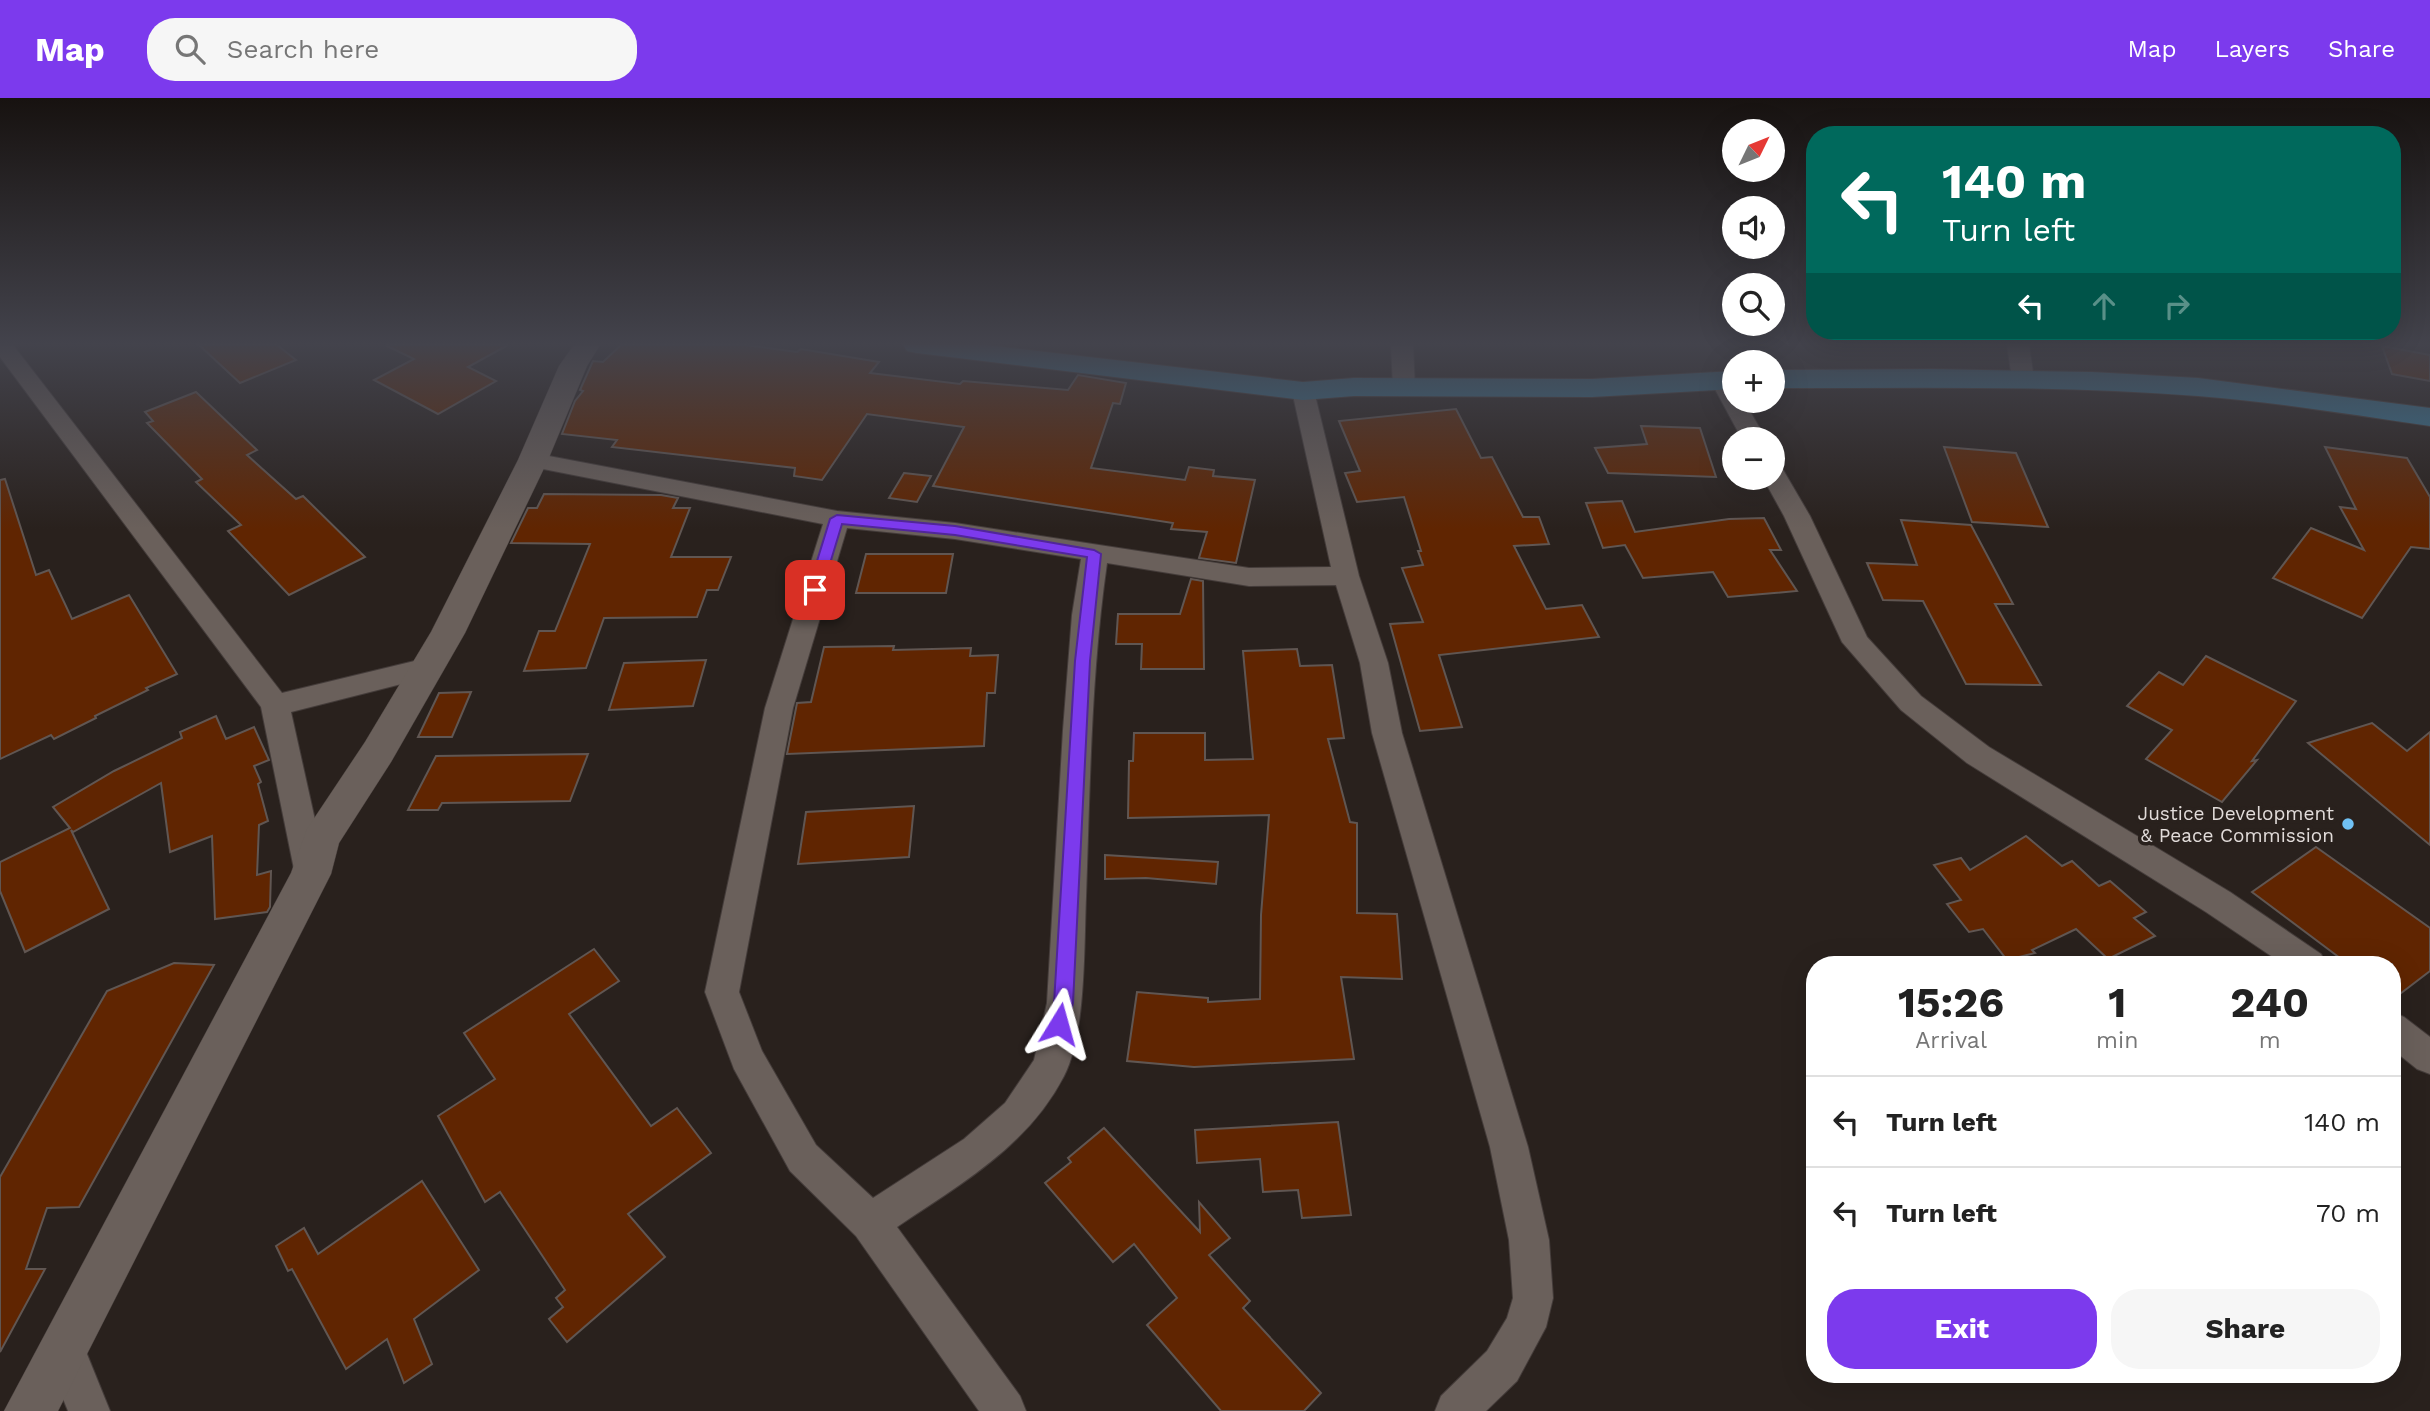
<!DOCTYPE html>
<html lang="en">
<head>
<meta charset="utf-8">
<style>
	:root { --surface:#fff; --page:#f6f6f6; --text:#222; --muted:#767676; --line:#e0e0e0; --accent:#7c3aed }
	body { margin:0; font-family:"Work Sans",sans-serif; background:var(--page); color:var(--text); height:100vh; display:flex; flex-direction:column; font-size:26px; white-space:nowrap }
	* { box-sizing:border-box; margin:0 }
	p { font-size:23px; color:var(--muted) }
	.icon { flex:none; width:38px; height:38px; fill:none; stroke:currentColor; stroke-width:2; stroke-linecap:round; stroke-linejoin:round }
	.map { position:relative; flex:1; overflow:hidden }
	.sheet { position:absolute; left:1806px; top:858px; width:595px; height:427px; display:flex; flex-direction:column; background:var(--surface); border-radius:28px; box-shadow:0 7px 28px #0002 }
	.sheet>* { flex:none }
	.hud { position:absolute; left:1806px; top:28px; width:595px; height:214px; border-radius:28px; box-shadow:0 7px 28px #0002; background:#00695c; color:#fff; overflow:hidden }
	.needle { width:46px; rotate:47deg }
	.fabs { position:absolute; left:1722px; top:21px; display:grid; gap:14px }
	.fabs a { display:grid; place-items:center; width:63px; height:63px; border-radius:50%; background:var(--surface); box-shadow:0 7px 28px #0002; font-size:35px }
	.pin { position:absolute; display:grid; place-items:center; width:60px; height:60px; color:#fff; margin:-30px; border-radius:14px; box-shadow:0 4px 10px #0006 }
	.me { position:absolute; width:77px; margin:-38px; rotate:8deg; stroke-linejoin:round; filter:drop-shadow(0 0 5px #0008) }
	.turn { display:flex; align-items:center; gap:24px; height:147px; padding:0 21px; font-size:32px }
	.turn .icon { width:91px; height:91px; stroke-width:2.5 }
	.turn b { display:block; font-size:49px; line-height:60px }
	.lanes { display:flex; align-items:center; height:66px; padding:0 21px; background:#0003; justify-content:center; gap:35px; direction:ltr }
	.lanes .off { opacity:.35 }
	.eta { display:flex; justify-content:space-evenly; align-items:center; height:119px; text-align:center }
	.eta b { font-size:42px; font-weight:700; line-height:49px }
	.button { display:flex; gap:14px; margin-top:auto; padding:14px 21px }
	.button a { flex:1; height:80px; border-radius:28px; background:var(--accent); color:#fff; font-size:28px; font-weight:700; line-height:80px; text-align:center }
	.button a+a { background:var(--page); color:var(--text) }
	ul { padding:0; list-style:none }
	li { display:flex; align-items:center; gap:21px; height:91px; padding:0 21px; border-top:2px solid var(--line) }
	li div { flex:1 }
	li b { display:block; font-size:26px }
	li em { font-style:normal }
	header { display:flex; align-items:center; gap:42px; box-sizing:border-box; height:98px; padding:0 35px; background:var(--accent); color:#fff }
	header strong { font-size:33px }
	nav { display:flex; gap:38px; margin-inline-start:auto; font-size:24px }
	.search { width:490px; height:63px; background:var(--page); display:flex; align-items:center; gap:18px; box-sizing:border-box; padding:0 24px; border-radius:28px; color:var(--muted); font-size:26px }
	.map>svg:first-child { display:block }
	.building { fill:#602501; stroke:#605652; stroke-width:2 }
	.lines { fill:none; stroke-linecap:round; stroke-linejoin:round }
	.minor-casing { stroke:#443c3a; stroke-width:2 }
	.tertiary-casing { stroke:#443c3a; stroke-width:1 }
	.primary-casing { stroke:#443c3a; stroke-width:2 }
	.minor { fill:#6a605b; fill-rule:evenodd }
	.tertiary { fill:#6a605b; fill-rule:evenodd }
	.primary { fill:#387999; fill-rule:evenodd }
	.route { fill:#7c3aed; stroke:#51269a; stroke-width:2 }
	.poi-dot { fill:#70c1f4; stroke:#29211d; stroke-width:2.5 }
	.labels { text-anchor:middle; stroke-width:7; stroke-linejoin:round; paint-order:stroke }
	.poi-label { font-size:19px; fill:#e2dcda; stroke:#29211d; text-anchor:end }
</style>
</head>
<body>
<header>
<strong>Map</strong>
<div class="search"><svg class="icon" aria-label="search" viewBox="0 0 24 24"><circle cx="10" cy="10" r="6"/><path d="M15 15l6 6"/></svg>Search here</div>
<nav><a>Map</a><a>Layers</a><a>Share</a></nav>
</header>
<div class="map">
<svg width="2430" height="1313" viewBox="0 0 2430 1313">
	<rect width="100%" height="100%" fill="#29211d"/>
	<g class="building">
		<polygon points="199,247 277,247 296,262 240,285"/>
		<polygon points="385,247 508,247 468,269 496,283 438,316 374,282 414,261"/>
		<polygon points="621,247 746,247 797,254 801,251 879,264 870,275 960,286 963,283 1068,292 1078,277 1126,285 1120,306 1113,305 1091,370 1185,382 1189,369 1214,372 1213,378 1255,382 1236,465 1199,460 1207,434 1171,431 1173,425 933,388 964,329 867,316 822,382 794,378 795,370 612,349 617,342 562,336 575,303 583,293 580,292 593,263 603,264"/>
		<polygon points="2382,248 2430,257 2430,283 2392,276"/>
		<polygon points="196,294 257,352 247,357 296,401 303,398 365,459 289,497 228,433 241,427 196,384 202,381 147,325 153,323 145,314"/>
		<polygon points="1456,311 1481,360 1492,359 1523,419 1539,419 1549,446 1514,448 1546,511 1582,507 1599,539 1439,557 1462,629 1420,633 1390,526 1423,524 1402,470 1423,467 1418,453 1421,453 1404,399 1357,404 1345,375 1360,373 1339,323"/>
		<polygon points="1641,328 1700,330 1716,379 1608,375 1595,350 1647,346"/>
		<polygon points="1944,349 2016,355 2048,429 1972,424"/>
		<polygon points="2325,349 2407,360 2430,399 2430,451 2411,449 2362,520 2273,480 2311,430 2364,452 2340,409 2356,411"/>
		<polygon points="904,375 931,378 917,404 889,400"/>
		<polygon points="5,381 36,477 49,472 72,521 129,497 177,576 146,590 148,592 95,618 96,620 54,641 51,637 0,661 0,382"/>
		<polygon points="544,396 661,397 678,400 673,410 690,410 671,459 731,459 718,492 707,492 697,519 604,520 586,570 524,573 539,533 555,533 590,446 511,445 528,410 537,410"/>
		<polygon points="1622,403 1635,434 1729,421 1764,420 1781,452 1770,452 1797,493 1728,499 1713,474 1643,480 1625,447 1603,450 1586,405"/>
		<polygon points="1901,422 1971,427 2013,506 1995,506 2041,587 1966,586 1923,503 1883,502 1867,465 1917,467"/>
		<polygon points="866,456 953,456 946,495 856,495"/>
		<polygon points="1191,481 1203,483 1204,571 1141,571 1142,546 1116,546 1118,516 1180,516"/>
		<polygon points="894,548 893,552 971,550 970,558 998,557 995,595 987,595 984,648 787,656 797,605 811,604 824,549"/>
		<polygon points="1297,551 1300,568 1332,567 1344,640 1328,641 1350,724 1357,725 1357,815 1397,816 1402,881 1341,879 1354,961 1194,969 1127,963 1137,894 1208,900 1208,904 1260,901 1261,817 1269,717 1128,720 1129,663 1133,663 1134,635 1205,635 1205,662 1253,661 1243,553"/>
		<polygon points="2206,558 2296,603 2252,663 2257,662 2222,704 2146,661 2172,632 2127,608 2159,574 2183,587"/>
		<polygon points="706,562 693,608 609,612 624,565"/>
		<polygon points="471,594 452,639 418,639 439,595"/>
		<polygon points="216,618 226,641 254,629 269,662 254,668 261,684 258,686 268,723 259,727 257,777 271,773 270,809 267,814 215,821 212,738 170,754 161,685 73,734 71,732 109,811 25,854 0,793 0,764 70,730 53,709 114,673 182,640 180,634"/>
		<polygon points="2372,625 2407,653 2430,634 2430,747 2308,645"/>
		<polygon points="588,656 570,703 442,705 438,712 408,712 436,658"/>
		<polygon points="914,708 909,759 798,766 806,714"/>
		<polygon points="2026,738 2062,768 2072,763 2099,788 2110,783 2146,814 2134,820 2155,838 2108,861 2076,831 2032,852 2035,855 2007,862 1983,831 1969,834 1947,806 1961,802 1934,767 1961,760 1970,772"/>
		<polygon points="2316,749 2430,830 2430,873 2392,902 2392,866 2348,866 2252,794"/>
		<polygon points="1105,757 1218,764 1216,786 1146,780 1105,781"/>
		<polygon points="594,851 619,883 569,916 651,1028 677,1010 711,1055 628,1116 665,1159 567,1244 549,1221 563,1209 556,1200 565,1192 500,1094 485,1104 438,1018 495,981 464,935"/>
		<polygon points="174,865 214,867 79,1109 47,1110 26,1171 45,1171 0,1254 0,1079 107,893"/>
		<polygon points="1338,1024 1351,1117 1302,1120 1298,1092 1263,1094 1260,1061 1197,1065 1195,1032"/>
		<polygon points="1104,1030 1200,1134 1199,1104 1230,1140 1209,1157 1250,1203 1243,1210 1321,1295 1304,1313 1221,1313 1147,1227 1177,1200 1134,1146 1113,1164 1045,1085 1071,1064 1068,1060"/>
		<polygon points="422,1083 479,1172 414,1221 432,1266 404,1285 387,1241 346,1271 292,1171 288,1173 276,1148 304,1130 318,1156"/>
	</g>
	<g class="lines">
		<g class="minor-casing">
			<g id="minor">
				<polygon points="0,247 13,247 282,595 427,560 437,563 441,570 437,577 291,614 327,776 322,785 311,789 300,785 295,776 261,609 0,259"/>
				<polygon points="1391,247 1413,247 1415,290 1412,295 1396,295 1393,290"/>
				<polygon points="2007,247 2029,247 2034,281 2031,286 2015,286 2012,281"/>
				<polygon points="1721,275 1729,277 1734,286 1734,303 1744,303 1766,341 1742,341 1710,282 1713,277"/>
				<path d="M1303,286L1311,288L1314,293L1359,478L1388,565L1402,635L1528,1049L1549,1142L1553,1200L1546,1229L1517,1283L1486,1313H1435L1441,1298L1487,1253L1507,1220L1513,1200L1509,1142L1490,1049L1372,635L1360,565L1336,487L1249,488L1107,465C1091,576 1090,688 1086,799C1084,847 1086,936 1064,978C1028,1048 961,1086 897,1129L1020,1298L1026,1313H979L856,1138L790,1073L734,971L705,894L765,610L823,426L533,369L525,367L521,362L525,357L533,355L837,413L955,425L1249,470L1331,469L1292,293L1295,288ZM847,430L955,441L1081,461L1072,517L1063,632L1047,905L1034,962L1005,1005L964,1041L873,1100L816,1047L762,953L739,894L793,610Z"/>
				<polygon points="1773,368 1782,370 1810,418 1867,539 1921,598 1989,649 2230,794 2321,856 2326,866 2283,866 2206,814 1967,665 1901,612 1842,544 1784,418 1763,380 1773,380"/>
				<polygon points="2392,914 2404,919 2430,939 2430,976 2417,971 2392,951"/>
				<polygon points="63,1228 78,1234 110,1313 68,1313 42,1249 48,1234"/>
			</g>
		</g>
		<g class="tertiary-casing">
			<polygon id="tertiary" points="574,247 600,247 587,268 548,362 465,535 391,664 339,745 331,776 58,1313 4,1313 291,775 307,731 365,644 431,534 518,362 559,268"/>
		</g>
		<g class="primary-casing">
			<g id="primary">
				<polygon points="903,247 987,247 1303,284 1354,280 1592,281 1734,273 1734,291 1592,299 1354,298 1303,302 917,255 907,253"/>
				<path d="M1932,271L2092,274L2198,280L2430,310V328C2353,317 2276,304 2198,298C2056,287 1915,290 1773,290V272Z"/>
			</g>
		</g>
		<use href="#minor" class="minor"/>
		<use href="#tertiary" class="tertiary"/>
		<use href="#primary" class="primary"/>
	</g>
	<linearGradient id="sky" x2="0" y2="1"><stop stop-color="#171210"/><stop offset="0.57" stop-color="#43434c"/><stop offset="1" stop-color="#43434c" stop-opacity="0"/></linearGradient>
	<rect width="2430" height="431" fill="url(#sky)"/>
	<polygon class="route" points="837,417 955,428 1094,452 1101,456 1090,563 1073,905 1066,932 1059,934 1053,932 1050,926 1054,905 1075,563 1087,459 955,437 842,426 822,492 815,497 810,495 808,492 830,421"/>
	<circle class="poi-dot" cx="2348" cy="726" r="7"/>
	<g class="labels">
		<g class="poi-label">
			<text x="2334" y="722">Justice Development<tspan x="2334" dy="22">&amp; Peace Commission</tspan></text>
		</g>
	</g>
</svg>
<div class="fabs">
<a><svg class="needle" viewBox="-14 -14 28 28"><path d="M0-13l5 13h-10z" fill="#e53935"/><path d="M0 13l5-13h-10z" fill="#767676"/></svg></a>
<a><svg class="icon" aria-label="sound" viewBox="0 0 24 24"><path d="M4 9h4l5-4v14l-5-4H4zM17 9q2 3 0 6"/></svg></a>
<a><svg class="icon" aria-label="search" viewBox="0 0 24 24"><circle cx="10" cy="10" r="6"/><path d="M15 15l6 6"/></svg></a>
<a>+</a>
<a>−</a>
</div>
<div class="pin" style="left:815px;top:492px;background:#d93025"><svg class="icon" aria-label="arrive" viewBox="0 0 24 24"><path d="M6 21V4h12l-3 4 3 4H6"/></svg></div>
<svg class="me" style="left:1059px;top:926px" viewBox="-20 -20 40 40"><path d="M0-17L14 15 0 8-14 15z" fill="#7c3aed" stroke="#fff" stroke-width="4"/></svg>
<div class="hud">
<div class="turn"><svg class="icon" aria-label="left" viewBox="0 0 24 24"><path d="M17 20v-9H6M10 6l-5 5 5 5"/></svg><div><b>140 m</b>Turn left</div></div>
<div class="lanes"><svg class="icon" aria-label="left" viewBox="0 0 24 24"><path d="M17 20v-9H6M10 6l-5 5 5 5"/></svg><svg class="icon off" aria-label="ahead" viewBox="0 0 24 24"><path d="M12 20V5M6 11l6-6 6 6"/></svg><svg class="icon off" aria-label="right" viewBox="0 0 24 24"><path d="M7 20v-9h11M14 6l5 5-5 5"/></svg></div>
</div>
<section class="sheet">
<div class="eta">
<div><b>15:26</b><p>Arrival</p></div>
<div><b>1</b><p>min</p></div>
<div><b>240</b><p>m</p></div>
</div>
<ul>
<li><svg class="icon" aria-label="left" viewBox="0 0 24 24"><path d="M17 20v-9H6M10 6l-5 5 5 5"/></svg><div><b>Turn left</b></div><em>140 m</em></li>
<li><svg class="icon" aria-label="left" viewBox="0 0 24 24"><path d="M17 20v-9H6M10 6l-5 5 5 5"/></svg><div><b>Turn left</b></div><em>70 m</em></li>
</ul>
<div class="button"><a>Exit</a><a>Share</a></div>
</section>
</div>
</body>
</html>
